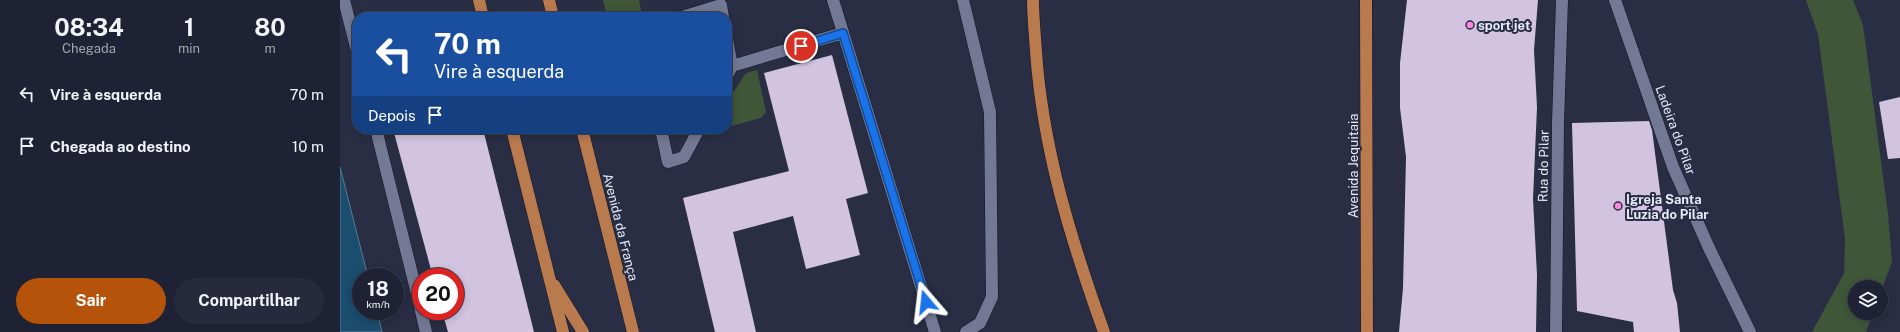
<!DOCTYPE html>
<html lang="pt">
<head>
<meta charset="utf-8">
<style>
	:root { --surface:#1f2234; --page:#272a3c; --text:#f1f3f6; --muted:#a1a4ac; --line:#3c3f4f; --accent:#b45309 }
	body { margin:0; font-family:"Public Sans",sans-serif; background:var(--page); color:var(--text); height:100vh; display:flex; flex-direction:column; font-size:15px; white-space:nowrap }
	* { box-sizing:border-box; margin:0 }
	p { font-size:13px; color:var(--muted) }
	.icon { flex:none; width:22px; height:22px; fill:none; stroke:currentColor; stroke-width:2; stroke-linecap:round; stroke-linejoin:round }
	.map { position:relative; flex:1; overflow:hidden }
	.sheet { display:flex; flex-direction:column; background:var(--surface); width:340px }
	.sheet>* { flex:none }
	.top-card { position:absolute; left:12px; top:12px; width:380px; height:122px; border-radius:16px; box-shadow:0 2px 10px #0003,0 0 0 1px var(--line); background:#1a4fa0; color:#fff; overflow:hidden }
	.buttons { position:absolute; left:1508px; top:280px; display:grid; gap:8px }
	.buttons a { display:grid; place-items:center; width:40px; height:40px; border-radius:50%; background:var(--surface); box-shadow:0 2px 10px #0003,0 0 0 1px var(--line); font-size:20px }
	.speed { position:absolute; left:12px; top:268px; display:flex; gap:8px; font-size:20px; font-weight:700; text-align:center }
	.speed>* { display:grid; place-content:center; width:52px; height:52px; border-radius:50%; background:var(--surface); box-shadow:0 2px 10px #0003,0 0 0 1px var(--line); line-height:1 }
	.speed small { font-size:10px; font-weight:400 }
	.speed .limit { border:6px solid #d22; background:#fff; color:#111 }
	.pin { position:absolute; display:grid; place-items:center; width:34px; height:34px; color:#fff; margin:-17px; border:2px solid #fff; border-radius:50%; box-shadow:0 1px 4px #0007 }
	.me { position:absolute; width:44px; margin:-22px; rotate:343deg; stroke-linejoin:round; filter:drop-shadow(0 0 3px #0008) }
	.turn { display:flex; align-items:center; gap:14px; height:84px; padding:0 16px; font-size:18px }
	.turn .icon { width:52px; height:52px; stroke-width:2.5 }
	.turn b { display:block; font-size:28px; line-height:34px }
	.then { display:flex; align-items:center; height:38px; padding:0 16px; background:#0003; gap:8px; font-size:15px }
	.eta { display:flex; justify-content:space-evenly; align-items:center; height:68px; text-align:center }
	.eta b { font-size:24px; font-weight:700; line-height:28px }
	.primary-button { display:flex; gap:8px; margin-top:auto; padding:8px 16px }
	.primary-button a { flex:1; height:46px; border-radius:24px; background:var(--accent); color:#fff; font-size:16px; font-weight:700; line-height:46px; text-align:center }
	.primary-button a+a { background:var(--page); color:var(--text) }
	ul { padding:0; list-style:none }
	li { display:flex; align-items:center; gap:12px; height:52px; padding:0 16px }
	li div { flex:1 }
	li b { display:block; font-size:15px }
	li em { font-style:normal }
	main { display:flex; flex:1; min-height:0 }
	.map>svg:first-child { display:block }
	.green { fill:#3f5639 }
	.water { fill:#1a4d6e; stroke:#577c98 }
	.building { fill:#d2c4e0 }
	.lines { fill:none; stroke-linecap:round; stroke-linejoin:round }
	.minor-casing { stroke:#12152a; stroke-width:13 }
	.major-casing { stroke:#12152a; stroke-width:13 }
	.minor { stroke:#737994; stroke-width:12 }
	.major { stroke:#b97a4d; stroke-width:12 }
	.route-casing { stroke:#114b97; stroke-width:10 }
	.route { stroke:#1a73e8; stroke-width:7 }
	.poi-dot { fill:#fd86e1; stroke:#292e45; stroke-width:1.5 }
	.labels { text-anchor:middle; stroke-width:4; stroke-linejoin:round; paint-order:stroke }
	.poi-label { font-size:13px; font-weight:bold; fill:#e6eaf9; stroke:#292e45; text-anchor:start }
	.street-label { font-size:13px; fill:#e6eaf9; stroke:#292e45 }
</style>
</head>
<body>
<main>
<section class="sheet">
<div class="eta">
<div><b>08:34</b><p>Chegada</p></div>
<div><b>1</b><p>min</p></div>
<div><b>80</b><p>m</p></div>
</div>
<ul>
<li><svg class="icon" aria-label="left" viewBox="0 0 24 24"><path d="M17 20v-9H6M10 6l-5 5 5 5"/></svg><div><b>Vire à esquerda</b></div><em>70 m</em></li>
<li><svg class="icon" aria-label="arrive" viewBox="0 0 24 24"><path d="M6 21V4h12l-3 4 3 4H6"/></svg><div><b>Chegada ao destino</b></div><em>10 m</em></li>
</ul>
<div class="primary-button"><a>Sair</a><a>Compartilhar</a></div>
</section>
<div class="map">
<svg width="1560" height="332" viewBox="0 0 1560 332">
	<rect width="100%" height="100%" fill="#292e45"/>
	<g class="green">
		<polygon points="263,0 299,0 302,14 288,17 267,17"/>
		<polygon points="1466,0 1513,0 1523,25 1548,214 1552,262 1541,291 1541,287 1515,287 1515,313 1533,313 1526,332 1472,332 1504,273 1505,239 1478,34"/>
		<polygon points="417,70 426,112 421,118 387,127 387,102 406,73"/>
	</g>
	<polygon class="water" points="0,167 28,277 21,277 21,311 37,311 42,332 0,332"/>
	<g class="building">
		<polygon points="1067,0 1198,0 1194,50 1197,107 1193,199 1197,275 1196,332 1059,332 1063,288 1066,157 1060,108 1060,63"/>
		<polygon points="492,55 528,193 506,199 520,255 466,269 453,216 393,232 416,332 375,332 343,198 449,171 424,73"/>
		<polygon points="1560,97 1560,158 1548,159 1539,102"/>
		<polygon points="1309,121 1312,130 1333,290 1337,303 1340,332 1294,332 1293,322 1237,311 1232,123"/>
		<polygon points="53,129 143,129 194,332 108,332 102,311 115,311 115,277 93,277"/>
	</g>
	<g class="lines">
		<g class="minor-casing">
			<g id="minor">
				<polyline points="4,0 17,51"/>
				<polyline points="493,0 595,332"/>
				<polyline points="623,0 650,112 652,297 640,323 626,332"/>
				<polyline points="1275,0 1333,167 1369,248 1410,332"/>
				<polyline points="342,17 381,5 383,17"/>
				<polyline points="387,39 392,66 387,76"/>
				<polyline points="392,66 503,33"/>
				<polyline points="36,129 81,310"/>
				<polyline points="321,129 328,162 344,157 359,129"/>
				<polyline points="81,311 86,332"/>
				<polyline points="1216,332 1218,123 1222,0"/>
			</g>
		</g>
		<g class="major-casing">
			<g id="major">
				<polyline points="139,0 143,17"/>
				<polyline points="209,0 213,17"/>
				<path d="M693,0C693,17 695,35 696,52C703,150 731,240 764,332"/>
				<polyline points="1026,0 1027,332"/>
				<polyline points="172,129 223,332"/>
				<polyline points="242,129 293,332"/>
				<polyline points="214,285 243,332"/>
			</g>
		</g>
		<use href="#minor" class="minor"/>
		<use href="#major" class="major"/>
	</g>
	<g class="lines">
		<g class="route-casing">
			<polyline id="route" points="461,46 503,33 586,302"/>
		</g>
		<use href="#route" class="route"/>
	</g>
	<g class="poi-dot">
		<circle cx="1130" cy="25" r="4"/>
		<circle cx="1278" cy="206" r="4"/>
	</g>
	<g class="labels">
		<g class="poi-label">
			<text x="1138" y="30">sport jet</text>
			<text x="1286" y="204">Igreja Santa<tspan x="1286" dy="15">Luzia do Pilar</tspan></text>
		</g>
		<g class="street-label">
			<text transform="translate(1336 130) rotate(70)" y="5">Ladeira do Pilar</text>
			<text transform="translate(1013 166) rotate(-90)" y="5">Avenida Jequitaia</text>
			<text transform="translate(1203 166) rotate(-89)" y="5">Rua do Pilar</text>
			<text transform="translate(281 227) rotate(76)" y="5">Avenida da França</text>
		</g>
	</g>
</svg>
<div class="buttons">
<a><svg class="icon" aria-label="layers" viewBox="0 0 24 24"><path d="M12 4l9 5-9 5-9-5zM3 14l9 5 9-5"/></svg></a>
</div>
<div class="speed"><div>18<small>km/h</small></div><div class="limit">20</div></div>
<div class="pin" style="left:461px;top:46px;background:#d93025"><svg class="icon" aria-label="arrive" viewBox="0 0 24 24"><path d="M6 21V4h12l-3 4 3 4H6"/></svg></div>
<svg class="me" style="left:586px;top:302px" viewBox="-20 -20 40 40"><path d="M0-17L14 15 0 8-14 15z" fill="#1a73e8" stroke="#fff" stroke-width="4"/></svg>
<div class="top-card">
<div class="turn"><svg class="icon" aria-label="left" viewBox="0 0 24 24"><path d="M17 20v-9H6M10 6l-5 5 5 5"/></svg><div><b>70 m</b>Vire à esquerda</div></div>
<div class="then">Depois<svg class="icon" aria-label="arrive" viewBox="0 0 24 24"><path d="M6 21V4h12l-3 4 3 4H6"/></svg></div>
</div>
</div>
</main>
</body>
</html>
